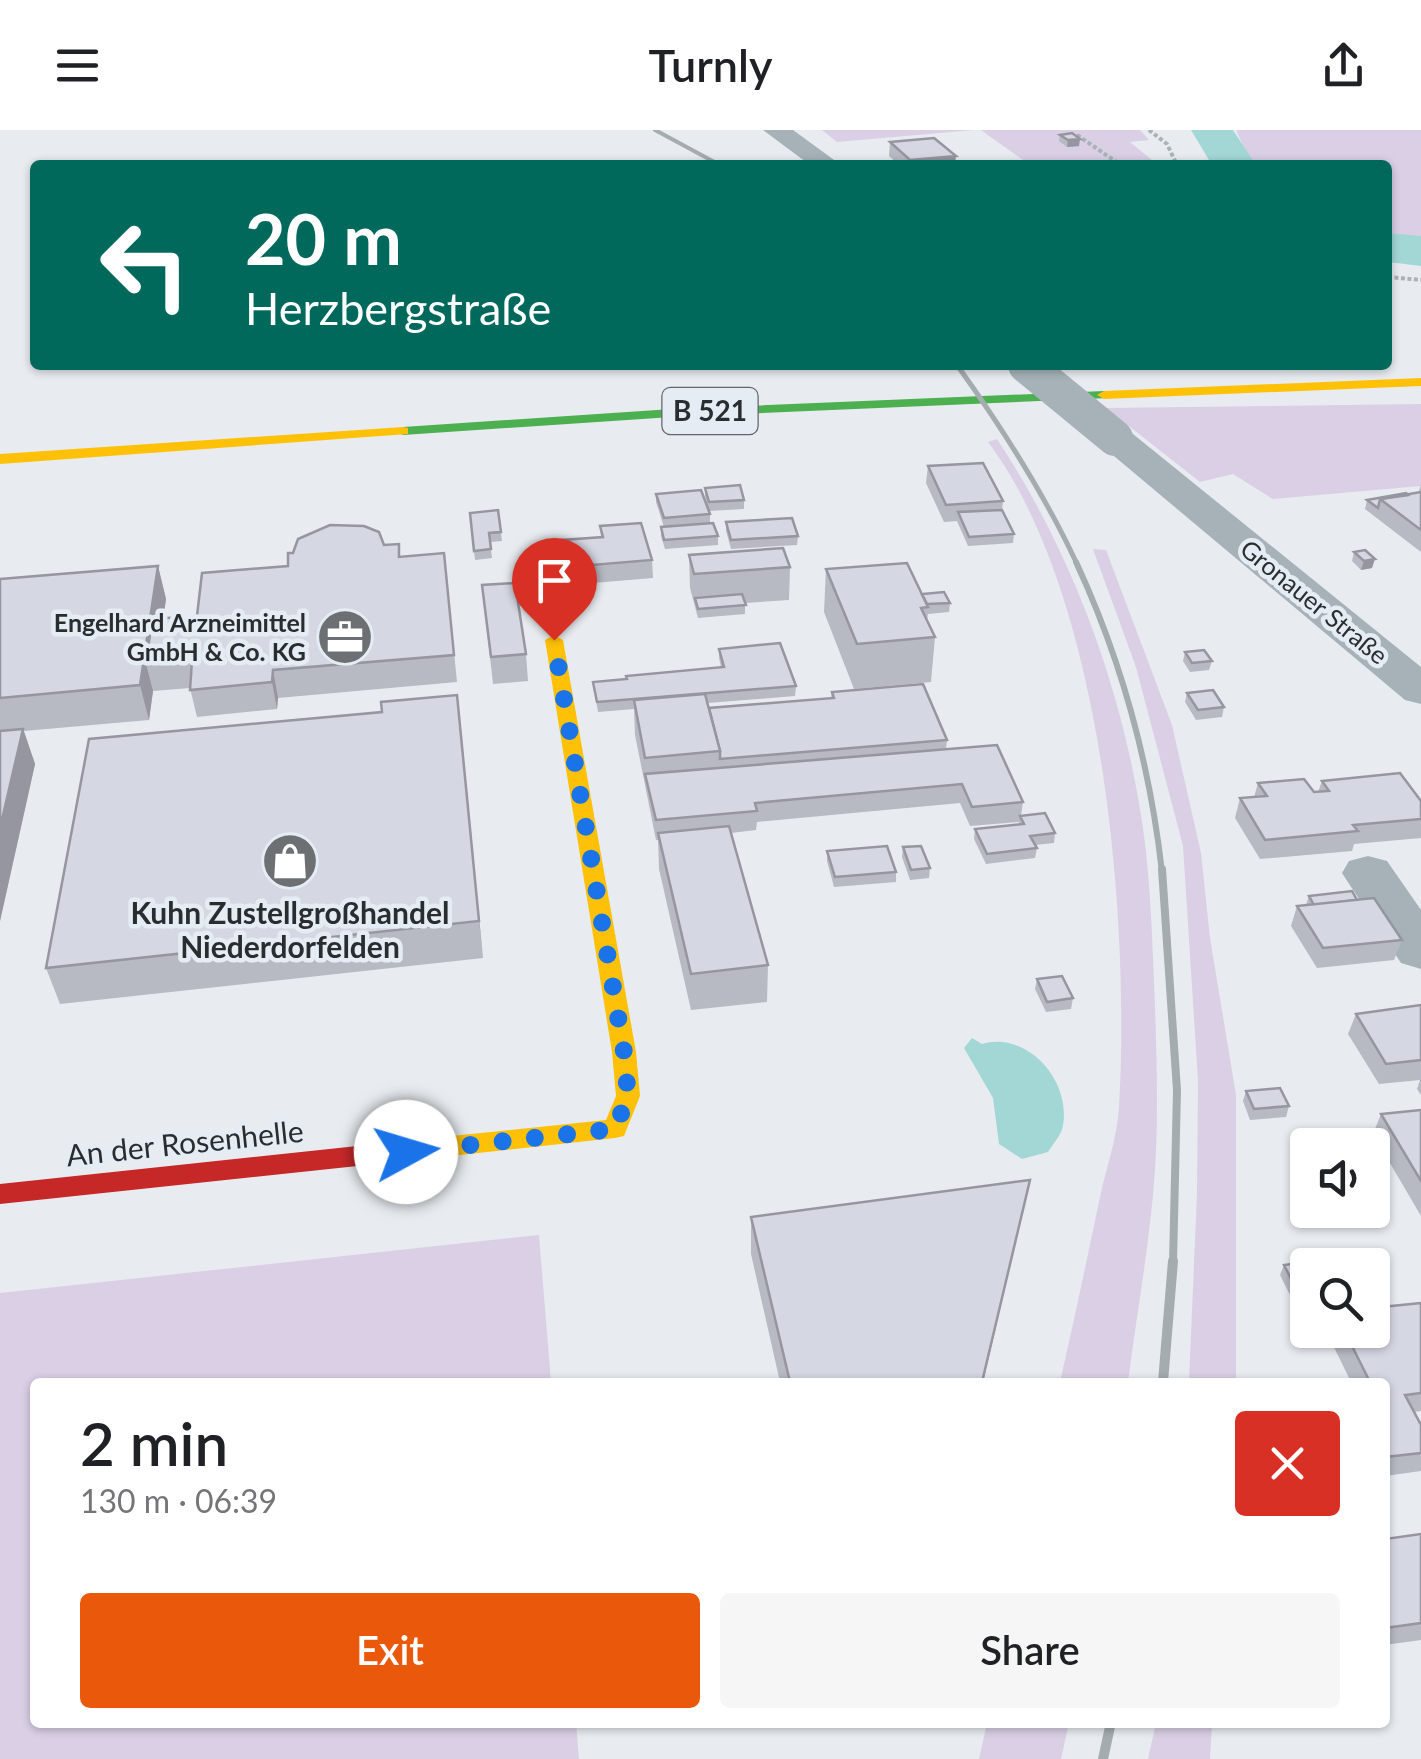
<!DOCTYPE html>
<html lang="en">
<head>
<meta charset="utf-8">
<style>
	:root { --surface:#fff; --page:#f6f6f6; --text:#202124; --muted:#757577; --accent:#ea580c }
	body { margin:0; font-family:Lato,sans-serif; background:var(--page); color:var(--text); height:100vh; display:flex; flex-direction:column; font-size:38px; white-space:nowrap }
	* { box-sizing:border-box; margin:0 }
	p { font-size:32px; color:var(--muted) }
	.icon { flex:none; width:55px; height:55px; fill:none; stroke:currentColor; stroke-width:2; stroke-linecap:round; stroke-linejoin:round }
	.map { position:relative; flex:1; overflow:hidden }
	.panel { position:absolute; left:30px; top:1248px; width:1360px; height:350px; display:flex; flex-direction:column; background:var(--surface); border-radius:10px; box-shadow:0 2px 8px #0004 }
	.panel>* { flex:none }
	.guide { position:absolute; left:30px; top:30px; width:1362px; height:210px; border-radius:10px; box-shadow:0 2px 8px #0004; background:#00695c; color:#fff; overflow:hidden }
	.buttons { position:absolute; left:1290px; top:998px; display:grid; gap:20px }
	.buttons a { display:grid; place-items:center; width:100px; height:100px; border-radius:10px; background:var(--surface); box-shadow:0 2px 8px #0004; font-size:50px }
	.pin { position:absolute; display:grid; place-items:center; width:85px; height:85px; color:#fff; margin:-102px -42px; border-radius:50% 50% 50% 0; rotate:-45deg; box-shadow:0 0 10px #0007 }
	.pin .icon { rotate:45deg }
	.me { position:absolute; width:110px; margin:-55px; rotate:84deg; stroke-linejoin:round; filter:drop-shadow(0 0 8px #0008) }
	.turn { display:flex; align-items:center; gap:35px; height:210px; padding:0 50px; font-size:45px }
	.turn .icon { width:130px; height:130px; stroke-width:2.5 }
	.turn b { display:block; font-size:70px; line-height:85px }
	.round { display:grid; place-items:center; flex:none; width:105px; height:105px; border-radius:10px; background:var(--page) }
	.overview { display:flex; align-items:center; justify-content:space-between; height:170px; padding:0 50px }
	h1 { font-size:60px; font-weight:600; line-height:75px }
	.action { display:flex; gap:20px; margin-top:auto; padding:20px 50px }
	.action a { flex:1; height:115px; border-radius:10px; background:var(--accent); color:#fff; font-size:40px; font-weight:600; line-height:115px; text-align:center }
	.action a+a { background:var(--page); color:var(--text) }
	header { display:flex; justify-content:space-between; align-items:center; height:130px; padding:0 50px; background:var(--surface); font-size:45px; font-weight:600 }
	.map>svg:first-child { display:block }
	.green { fill:#dacfe5 }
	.water { fill:#a3d7d6 }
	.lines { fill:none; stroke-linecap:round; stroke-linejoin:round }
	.river { fill:#a3d7d6; fill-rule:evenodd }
	.path { stroke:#a9b2b7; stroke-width:4; stroke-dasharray:4 2.5; stroke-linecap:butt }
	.street { fill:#a6b2b8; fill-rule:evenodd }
	.fast { fill:#4caf50; fill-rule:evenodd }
	.slow { fill:#ffc107; fill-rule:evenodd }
	.jam { fill:#c62828; fill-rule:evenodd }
	.rail-far4 { stroke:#a4acb0; stroke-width:4 }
	.rail-far3 { stroke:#a4acb0; stroke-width:5 }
	.rail-far2 { stroke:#a4acb0; stroke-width:6 }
	.rail-far1 { stroke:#a4acb0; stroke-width:8 }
	.rail { stroke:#a4acb0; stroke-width:10 }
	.street-bridge { stroke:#a6b2b8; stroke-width:36 }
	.wall { fill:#b7b9c3 }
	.shaded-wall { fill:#95969f }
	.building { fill:#d5d7e3; stroke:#95969f; stroke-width:2.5 }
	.route { stroke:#1a73e8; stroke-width:18; stroke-dasharray:0 32.4 }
	.labels { text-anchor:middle; stroke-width:9; stroke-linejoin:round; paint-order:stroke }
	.far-street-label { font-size:25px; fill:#2a2d30; stroke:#e5ecf4 }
	.far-poi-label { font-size:25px; font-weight:bold; fill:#2a2d30; stroke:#e5ecf4; text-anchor:end }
	.shield { fill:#e5ecf4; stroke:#62666b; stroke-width:2.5 }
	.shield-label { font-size:28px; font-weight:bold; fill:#2a2d30 }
	.poi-label { font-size:30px; font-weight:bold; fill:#2a2d30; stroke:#e5ecf4 }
	.street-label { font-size:30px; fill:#2a2d30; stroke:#e5ecf4 }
</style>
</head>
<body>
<header><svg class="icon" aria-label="menu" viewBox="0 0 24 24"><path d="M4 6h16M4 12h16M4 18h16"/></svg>Turnly<svg class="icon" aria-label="share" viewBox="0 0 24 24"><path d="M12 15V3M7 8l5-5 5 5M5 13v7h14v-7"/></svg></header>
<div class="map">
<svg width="1421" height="1629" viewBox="0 0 1421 1629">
	<rect width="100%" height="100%" fill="#e8ecf0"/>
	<g class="green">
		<polygon points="822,0 974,0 837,12"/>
		<polygon points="981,0 1140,0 1149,10 1130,12 1158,35 1030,35"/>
		<polygon points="1236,0 1421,0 1421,110 1388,103 1388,35 1252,35"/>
		<polygon points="1421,274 1421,356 1273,369 1233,344 1200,352 1106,278"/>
		<path d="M997,309C1069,418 1117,545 1139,673C1151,739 1152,809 1155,876C1157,939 1159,1003 1153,1065C1147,1128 1136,1190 1128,1252H1060C1074,1191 1087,1129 1100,1067C1106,1039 1117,1008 1119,978C1130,790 1104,466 988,312Z"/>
		<polygon points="1093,419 1106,420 1172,595 1201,723 1210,808 1236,965 1236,1252 1189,1252 1197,1063 1198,950 1183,716 1136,537"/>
		<polygon points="539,1105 551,1252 35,1252 35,1592 576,1593 579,1629 0,1629 0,1163"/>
		<polygon points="987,1593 1069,1593 1061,1629 979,1629"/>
		<polygon points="1156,1593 1212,1593 1210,1629 1148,1629"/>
	</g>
	<path class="water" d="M972,908L982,914C1026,901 1071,949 1063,995C1062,1004 1053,1014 1048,1022L1022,1029L999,1014L993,968L964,918Z"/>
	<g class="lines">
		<g class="river">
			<polygon points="1191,0 1233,0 1256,35 1212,35"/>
			<polygon points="1388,103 1421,106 1421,136 1388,132"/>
		</g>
		<g class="path">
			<polyline points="1149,0 1167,14 1177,35"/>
			<polyline points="1077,5 1121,35"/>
			<polyline points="1388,147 1421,150"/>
		</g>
		<g class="street">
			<polygon points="763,0 793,0 841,35 810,35"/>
			<polygon points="1115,297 1128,300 1421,537 1421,574 1405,570 1102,316 1097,308 1102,300"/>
			<polygon points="1368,726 1387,731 1421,780 1421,839 1401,833 1342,743 1349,731"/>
		</g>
		<polygon class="fast" points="1104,261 1109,262 1109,268 672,287 403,305 396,301 403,297 672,279"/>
		<g class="slow">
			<polygon points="1421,248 1421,256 1104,269 1097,265 1104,261"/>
			<polygon points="403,297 408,298 408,304 0,334 0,324"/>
			<polygon points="554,505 563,510 636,922 640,966 624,1006 615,1008 442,1027 433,1024 429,1017 433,1010 442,1007 606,990 616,966 612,922 545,510"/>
		</g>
		<polygon class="jam" points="442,1007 451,1010 455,1017 451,1024 442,1027 0,1074 0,1054"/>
		<polyline class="rail-far4" points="655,0 720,35"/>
		<path class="rail-far3" d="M957,235C1003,299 1044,363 1077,434"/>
		<path class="rail-far2" d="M1076,432C1121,529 1150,635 1162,742"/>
		<polyline class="rail-far1" points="1162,739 1177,960 1173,1133"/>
		<g class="rail">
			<polyline points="1163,1252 1173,1131"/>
			<polyline points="1103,1629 1111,1592"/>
		</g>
		<polyline class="street-bridge" points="1026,235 1115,308"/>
	</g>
	<g class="wall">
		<polygon points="1060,5 1079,16 1067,17 1059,11"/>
		<polygon points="890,12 955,35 899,35 889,26"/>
		<polygon points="928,336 1003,371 1002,380 1014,404 1013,413 968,416 957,391 944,392 926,353"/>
		<polygon points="1421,355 1421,422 1365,379 1367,370 1418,363"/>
		<polygon points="705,358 744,370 744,379 709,381 705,366"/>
		<polygon points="656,364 710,384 710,393 718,406 718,415 665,419 661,406 661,397 664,397 656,372"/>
		<polygon points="498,380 502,411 490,412 492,428 475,430 470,383"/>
		<polygon points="726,392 798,406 797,415 731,419 726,401"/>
		<polygon points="600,396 652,430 653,448 569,455 563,428 562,410 601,407"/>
		<polygon points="399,414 400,427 444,423 457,552 278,568 277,579 197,587 190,558 153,561 149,590 24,601 35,634 0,791 0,449 158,436 166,469 163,488 197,486 288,436 384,415"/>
		<polygon points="1354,422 1372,438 1361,440 1352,431"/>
		<polygon points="689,425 790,437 789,470 745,473 745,484 698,488 690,458"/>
		<polygon points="826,439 950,473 949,482 928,484 927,490 935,507 931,552 854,559 824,482"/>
		<polygon points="482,455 526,524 528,551 493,554"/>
		<polygon points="719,519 796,556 795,566 708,573 709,578 831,568 832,562 947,610 946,619 1023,672 1021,686 1055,703 1054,713 1035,715 1037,718 1035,728 986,734 974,709 975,699 1019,694 1019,692 970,696 960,673 757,692 756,700 731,703 768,835 767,872 691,880 659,739 658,710 656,710 635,605 634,579 598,582 593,552 721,537 719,528"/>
		<polygon points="1185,522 1212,531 1209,540 1190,542 1183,531"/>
		<polygon points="1187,563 1224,577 1222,587 1196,590 1185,572"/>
		<polygon points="457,565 483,828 60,874 46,838 382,582"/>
		<polygon points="1322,651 1421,670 1421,708 1354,714 1352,721 1260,729 1235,688 1240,668 1254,667 1258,653 1314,662 1318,662"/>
		<polygon points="903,717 930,738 929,748 910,750 902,727"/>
		<polygon points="827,721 896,742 896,752 834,757 827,731"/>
		<polygon points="1309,766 1357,770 1402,810 1394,830 1317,838 1291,796 1297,776 1306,775"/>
		<polygon points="1037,849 1073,868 1071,879 1046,882 1035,859"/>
		<polygon points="1421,875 1421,965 1417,959 1420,950 1379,954 1348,904 1356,884"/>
		<polygon points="1246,961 1289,976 1286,987 1250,990 1243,971"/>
		<polygon points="1421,980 1421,1086 1373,1004 1381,984"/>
		<polygon points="1030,1050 983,1252 780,1252 751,1124 751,1087"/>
		<polygon points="1284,1135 1308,1135 1308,1180 1298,1181 1280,1145"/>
		<polygon points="1421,1173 1421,1281 1414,1282 1421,1295 1421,1341 1385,1346 1385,1252 1351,1252 1327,1203 1328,1200 1372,1200"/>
		<polygon points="1421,1404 1421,1510 1385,1515 1385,1409"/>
	</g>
	<g class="shaded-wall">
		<polygon points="1080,9 1079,16 1067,17 1068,10"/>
		<polygon points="956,26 955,35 910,35 910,30"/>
		<polygon points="1375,429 1372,438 1361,440 1364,431"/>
		<polygon points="158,436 166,469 157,534 146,534 153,561 149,590 140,555"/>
		<polygon points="273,540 278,568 277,579 272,552"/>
		<polygon points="457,565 461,600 483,828 479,791"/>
		<polygon points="23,599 35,634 0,791 0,698"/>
		<polygon points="1030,1050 983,1252 982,1252"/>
	</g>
	<g class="building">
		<polygon points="1072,3 1080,9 1068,10 1060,5"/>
		<polygon points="934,8 956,26 910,30 890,12"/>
		<polygon points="983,333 1003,371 946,375 928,336"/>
		<polygon points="740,355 744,370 709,372 705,358"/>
		<polygon points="701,360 710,384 664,388 656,364"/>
		<polygon points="1421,362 1421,400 1380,369"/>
		<polygon points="1406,363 1408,365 1380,369 1378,378 1367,370"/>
		<polygon points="498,380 501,402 489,403 491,419 474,421 470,383"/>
		<polygon points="1002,380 1014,404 969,407 958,382"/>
		<polygon points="792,388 798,406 731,410 726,392"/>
		<polygon points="641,393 652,430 568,437 562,410 603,407 600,396"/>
		<polygon points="713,393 718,406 664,410 661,397"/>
		<polygon points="330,395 364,396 379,402 384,415 399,414 399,427 444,423 454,525 273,540 272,552 190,560 192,531 146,534 152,489 197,486 202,443 288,436 288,423 293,423 298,409"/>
		<polygon points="783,418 790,437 694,444 689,425"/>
		<polygon points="1365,420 1375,429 1364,431 1354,422"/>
		<polygon points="907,433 928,477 921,478 935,507 857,514 826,439"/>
		<polygon points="158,436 140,555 0,568 0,449"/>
		<polygon points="515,453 526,524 491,527 482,455"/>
		<polygon points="944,462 950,473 927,474 922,464"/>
		<polygon points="742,464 746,475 698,479 695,468"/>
		<polygon points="780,513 796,556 597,572 593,552 627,549 626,546 724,537 719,519"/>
		<polygon points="1204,520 1212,531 1192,533 1185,522"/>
		<polygon points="923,554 947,610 720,629 720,621 709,578 834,568 832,562"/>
		<polygon points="1213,560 1224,577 1198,580 1187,563"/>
		<polygon points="705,564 720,621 645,628 634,570"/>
		<polygon points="457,565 479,791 46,838 89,609 382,582 381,572"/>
		<polygon points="23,599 0,698 0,601"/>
		<polygon points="997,615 1023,672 972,677 962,654 755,673 757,681 656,690 645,644"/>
		<polygon points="1400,643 1421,671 1421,689 1353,695 1358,701 1265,710 1240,668 1267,666 1258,653 1304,649 1314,662 1329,661 1322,651"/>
		<polygon points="1045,683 1055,703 1030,706 1037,718 987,724 975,699 1024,694 1020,686"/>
		<polygon points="729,696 768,835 691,844 658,703"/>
		<polygon points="887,716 896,742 835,747 827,721"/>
		<polygon points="921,716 930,738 911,740 903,717"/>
		<polygon points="1352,761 1357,770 1314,775 1309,766"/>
		<polygon points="1374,768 1402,810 1323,818 1297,776"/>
		<polygon points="1062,846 1073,868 1047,872 1037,849"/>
		<polygon points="1421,875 1421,930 1386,934 1356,884"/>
		<polygon points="1280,958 1289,976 1254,979 1246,961"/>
		<polygon points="1421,980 1421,1051 1381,984"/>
		<polygon points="1030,1050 982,1252 790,1252 751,1087"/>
		<polygon points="1355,1126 1360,1135 1308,1135 1308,1170 1302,1170 1284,1135"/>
		<polygon points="1421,1173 1421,1263 1405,1265 1421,1295 1421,1323 1385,1327 1385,1252 1370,1252 1344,1200 1372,1200 1372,1178"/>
		<polygon points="1421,1404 1421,1493 1385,1498 1385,1409"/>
	</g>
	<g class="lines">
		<polyline class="route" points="406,1022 615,999 628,966 624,922 554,510"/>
	</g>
	<defs>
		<g id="office-disc" transform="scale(2.875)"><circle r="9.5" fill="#6c7073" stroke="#e5ecf4"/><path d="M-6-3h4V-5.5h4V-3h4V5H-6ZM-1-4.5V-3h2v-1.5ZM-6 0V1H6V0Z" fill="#fff"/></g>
		<g id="shop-disc" transform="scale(2.875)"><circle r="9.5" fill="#6c7073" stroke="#e5ecf4"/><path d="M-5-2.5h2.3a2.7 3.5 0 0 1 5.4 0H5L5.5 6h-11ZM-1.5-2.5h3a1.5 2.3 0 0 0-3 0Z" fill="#fff"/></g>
	</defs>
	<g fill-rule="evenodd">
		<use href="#office-disc" x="345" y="507"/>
		<use href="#shop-disc" x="290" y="731"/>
	</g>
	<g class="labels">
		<g class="far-street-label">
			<text transform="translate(1314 472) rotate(39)" y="9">Gronauer Straße</text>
		</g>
		<g class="far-poi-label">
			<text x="306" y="502">Engelhard Arzneimittel<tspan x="306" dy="29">GmbH &amp; Co. KG</tspan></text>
		</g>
		<rect class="shield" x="662.5" y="258" width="95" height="46" rx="8"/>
		<g class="shield-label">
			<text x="710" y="291">B 521</text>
		</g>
		<g class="poi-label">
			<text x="290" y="794">Kuhn Zustellgroßhandel<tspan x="290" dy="34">Niederdorfelden</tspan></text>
		</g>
		<g class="street-label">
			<text transform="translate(185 1014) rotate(-6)" y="10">An der Rosenhelle</text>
		</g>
	</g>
</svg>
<div class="buttons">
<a><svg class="icon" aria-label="sound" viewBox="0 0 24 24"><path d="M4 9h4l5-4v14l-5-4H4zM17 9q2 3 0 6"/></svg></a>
<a><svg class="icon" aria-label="search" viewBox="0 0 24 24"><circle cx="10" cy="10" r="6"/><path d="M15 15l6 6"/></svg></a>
</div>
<div class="pin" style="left:554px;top:510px;background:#d93025"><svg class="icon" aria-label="arrive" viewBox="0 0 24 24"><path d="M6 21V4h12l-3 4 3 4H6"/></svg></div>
<svg class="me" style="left:406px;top:1022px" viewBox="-20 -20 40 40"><circle r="19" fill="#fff"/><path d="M0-13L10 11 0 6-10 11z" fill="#1a73e8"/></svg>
<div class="guide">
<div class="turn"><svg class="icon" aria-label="left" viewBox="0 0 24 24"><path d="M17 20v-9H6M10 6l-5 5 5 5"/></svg><div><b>20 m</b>Herzbergstraße</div></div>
</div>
<section class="panel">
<div class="overview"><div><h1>2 min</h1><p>130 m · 06:39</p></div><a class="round" style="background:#d93025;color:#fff"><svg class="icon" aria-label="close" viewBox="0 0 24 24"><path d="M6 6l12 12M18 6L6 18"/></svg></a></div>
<div class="action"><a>Exit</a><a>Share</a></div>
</section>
</div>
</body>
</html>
